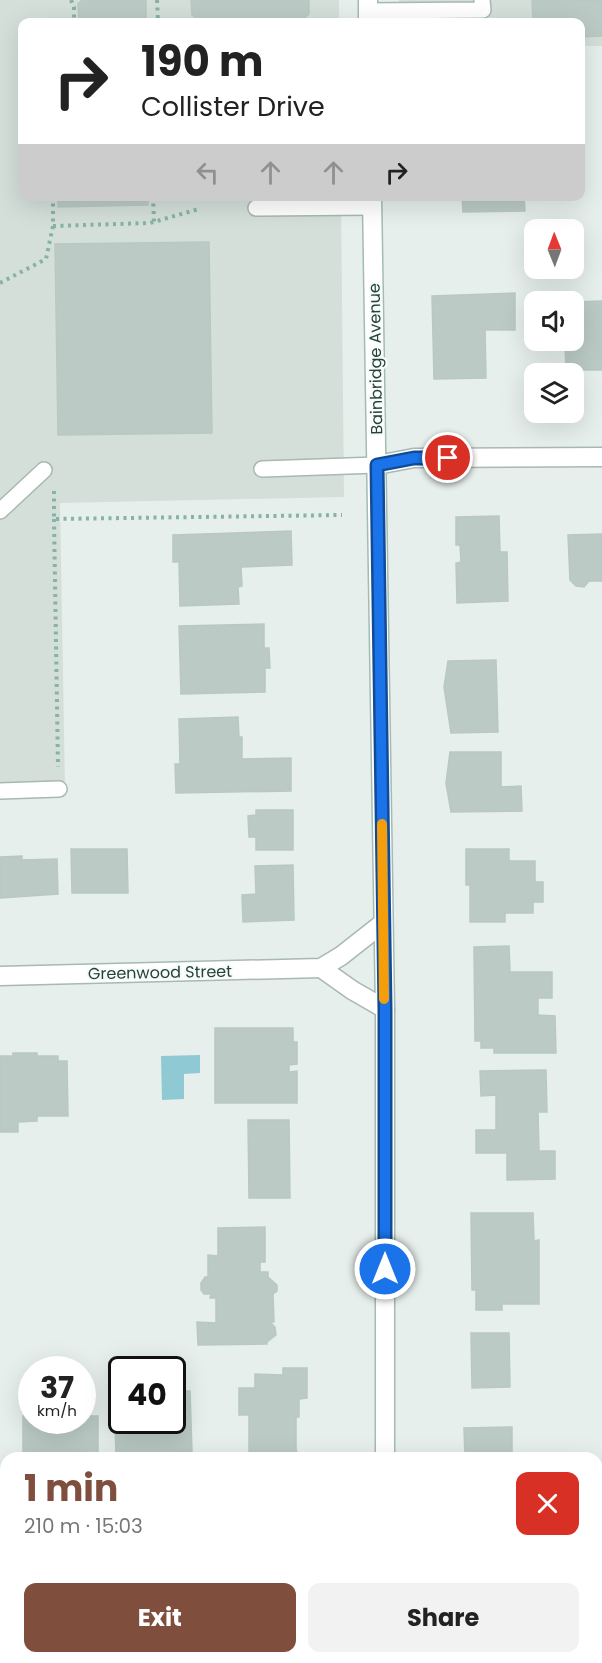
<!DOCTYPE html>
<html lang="en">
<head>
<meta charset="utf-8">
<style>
	:root { --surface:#fff; --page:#f2f2f2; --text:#222; --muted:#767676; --accent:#804e3d }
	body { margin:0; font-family:Poppins,sans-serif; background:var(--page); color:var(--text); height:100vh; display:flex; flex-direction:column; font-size:22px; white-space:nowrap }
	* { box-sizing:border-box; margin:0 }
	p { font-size:20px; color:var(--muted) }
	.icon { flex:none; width:33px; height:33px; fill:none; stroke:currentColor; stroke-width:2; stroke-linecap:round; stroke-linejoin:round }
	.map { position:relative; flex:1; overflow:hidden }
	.sheet { position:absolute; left:0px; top:1452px; width:603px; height:212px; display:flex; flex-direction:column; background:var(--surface); border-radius:18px 18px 0 0; box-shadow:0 6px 24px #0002 }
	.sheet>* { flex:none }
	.hud { position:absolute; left:18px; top:18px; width:567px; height:183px; border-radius:12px; box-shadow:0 6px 24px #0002; background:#fff; color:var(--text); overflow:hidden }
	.needle { width:39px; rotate:359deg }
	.tools { position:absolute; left:524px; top:219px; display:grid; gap:12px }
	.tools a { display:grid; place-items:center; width:60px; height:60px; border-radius:12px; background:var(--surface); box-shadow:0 6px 24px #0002; font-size:30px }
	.speed { position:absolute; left:18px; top:1356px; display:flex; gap:12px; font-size:30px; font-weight:700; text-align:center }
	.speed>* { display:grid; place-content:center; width:78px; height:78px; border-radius:50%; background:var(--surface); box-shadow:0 6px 24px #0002; line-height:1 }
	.speed small { font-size:15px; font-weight:400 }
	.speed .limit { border:3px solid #111; border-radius:9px; background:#fff; color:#111 }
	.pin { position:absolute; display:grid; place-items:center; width:51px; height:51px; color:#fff; margin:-26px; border:3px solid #fff; border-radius:50%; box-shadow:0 2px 6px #0007 }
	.me { position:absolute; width:66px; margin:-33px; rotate:0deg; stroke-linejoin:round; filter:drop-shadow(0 0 4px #0008) }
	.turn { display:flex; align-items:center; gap:21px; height:126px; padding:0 24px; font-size:27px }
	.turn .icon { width:78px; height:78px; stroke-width:2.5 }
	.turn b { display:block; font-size:42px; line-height:51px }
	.lanes { display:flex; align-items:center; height:57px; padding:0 24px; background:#0003; justify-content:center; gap:30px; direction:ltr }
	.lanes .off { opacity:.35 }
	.round { display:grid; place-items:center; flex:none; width:63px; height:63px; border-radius:12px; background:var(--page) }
	.overview { display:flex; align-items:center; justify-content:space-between; height:102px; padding:0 24px }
	h1 { font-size:36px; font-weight:700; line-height:45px; color:var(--accent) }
	.primary-button { display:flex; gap:12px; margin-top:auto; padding:12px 24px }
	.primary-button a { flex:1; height:69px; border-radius:12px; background:var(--accent); color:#fff; font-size:24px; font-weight:700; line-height:69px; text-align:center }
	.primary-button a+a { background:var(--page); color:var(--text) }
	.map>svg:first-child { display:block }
	.built { fill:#d4dfda }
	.water { fill:#8ec9d4 }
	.building { fill:#bbcac4; stroke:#b8c9c2; stroke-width:1.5 }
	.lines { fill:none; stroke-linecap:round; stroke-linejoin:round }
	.lane-casing { stroke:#a8b8b2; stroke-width:18 }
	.street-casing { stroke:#a8b8b2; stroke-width:21 }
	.secondary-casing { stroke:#a4bbb3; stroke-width:21 }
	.path { stroke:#86b3a5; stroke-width:4; stroke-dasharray:3 4.5; stroke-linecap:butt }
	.lane { stroke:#fff; stroke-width:15 }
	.street { stroke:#fff; stroke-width:18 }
	.secondary { stroke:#fff; stroke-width:18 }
	.route-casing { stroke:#114b97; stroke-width:15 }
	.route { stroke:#1a73e8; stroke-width:10 }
	.slow { stroke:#f59e0b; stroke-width:10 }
	.labels { text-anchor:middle; stroke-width:4.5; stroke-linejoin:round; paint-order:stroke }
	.street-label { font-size:16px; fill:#24423a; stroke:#f7fbf9 }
</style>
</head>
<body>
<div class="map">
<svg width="602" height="1663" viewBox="0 0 602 1663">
	<rect width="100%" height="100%" fill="#e6efeb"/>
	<g class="built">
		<polygon points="0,0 339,0 339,22 22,22 22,196 341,197 344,497 60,503 65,788 0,791"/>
		<polygon points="399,0 602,0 602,46 581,46 580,22 399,22"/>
	</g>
	<polygon class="water" points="200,1055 200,1073 184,1074 184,1099 162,1100 161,1056"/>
	<g class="building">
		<polygon points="82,0 146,0 146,22 79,22 78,4"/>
		<polygon points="191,0 309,0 309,14 301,22 200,22 192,15"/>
		<polygon points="532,0 602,0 602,36 580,37 580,22 533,22"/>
		<polygon points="58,196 148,196 148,205 58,207"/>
		<polygon points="462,196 524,196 525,211 463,212"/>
		<polygon points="209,242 212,433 58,435 55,244"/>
		<polygon points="515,293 515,330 485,330 486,378 434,379 432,296"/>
		<polygon points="602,301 602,370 566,370 565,343 533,344 533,310 534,340 573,340 573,302"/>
		<polygon points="499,516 500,552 507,552 508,601 457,603 456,563 461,562 460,545 456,545 456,517"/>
		<polygon points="291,531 292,565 241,567 242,586 238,587 239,604 180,606 179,562 173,562 173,535"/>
		<polygon points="602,534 602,581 589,581 584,587 576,586 570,580 568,535"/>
		<polygon points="264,624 264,648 269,648 270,668 265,668 265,692 181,694 179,626"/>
		<polygon points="496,660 498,732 451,733 444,687 448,661"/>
		<polygon points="238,717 239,737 242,737 242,759 291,758 291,791 176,793 175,764 180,764 179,719"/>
		<polygon points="450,752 501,752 501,787 521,786 522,811 451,812 446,783"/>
		<polygon points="256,810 293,810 293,850 256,850 256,837 249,837 248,816 256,815"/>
		<polygon points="71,849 127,849 128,893 72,893"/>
		<polygon points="466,849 509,849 509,861 535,861 535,882 543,882 543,902 533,902 533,913 505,913 505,922 470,922 470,885 466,885"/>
		<polygon points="22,856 22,860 57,859 58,894 0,898 0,857"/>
		<polygon points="293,865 294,920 243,922 242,895 256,894 255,866"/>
		<polygon points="509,946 510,972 552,972 552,998 538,998 538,1015 555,1016 556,1053 494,1053 494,1048 481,1048 481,1041 475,1041 474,947"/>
		<polygon points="215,1028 293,1028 293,1042 297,1042 297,1064 289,1065 289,1072 297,1071 297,1103 215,1103"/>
		<polygon points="13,1053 37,1053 37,1056 58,1056 58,1061 67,1061 68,1116 37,1116 37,1121 18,1122 18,1132 0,1132 0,1056 13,1056"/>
		<polygon points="546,1070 547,1112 538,1112 539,1151 555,1151 555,1179 507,1180 507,1153 476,1153 476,1130 496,1130 496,1095 481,1096 480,1071"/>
		<polygon points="248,1120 289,1120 290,1198 249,1198"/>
		<polygon points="471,1213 533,1213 534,1241 539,1240 539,1304 502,1304 502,1310 476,1310 476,1290 472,1290"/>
		<polygon points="265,1227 265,1262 260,1262 260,1272 268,1272 268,1277 277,1285 277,1291 273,1294 274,1322 270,1322 275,1327 276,1335 267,1342 267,1344 198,1345 197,1322 216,1323 216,1298 210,1298 211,1294 204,1294 201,1290 201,1283 205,1277 208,1277 208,1255 218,1256 218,1228"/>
		<polygon points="471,1333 509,1333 510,1387 472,1388"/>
		<polygon points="283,1368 307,1368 307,1398 299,1399 299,1417 296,1417 296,1449 298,1458 249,1458 249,1415 239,1415 239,1388 255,1388 255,1374 283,1375"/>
		<polygon points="114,1389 122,1389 122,1420 172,1420 172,1391 190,1391 192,1452 178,1452 178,1458 158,1458 158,1453 116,1455"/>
		<polygon points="23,1416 32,1416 32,1420 82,1420 82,1416 98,1416 98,1455 23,1455"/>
		<polygon points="512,1427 512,1458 465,1458 464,1428"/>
		<rect x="0" y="1616" width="6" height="39"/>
		<rect x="169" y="1658" width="67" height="5"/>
		<rect x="460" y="1658" width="84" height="5"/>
	</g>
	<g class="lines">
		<g class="lane-casing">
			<g id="lane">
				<polyline points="368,11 483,10 482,0"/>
				<polyline points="256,208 372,207"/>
				<polyline points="262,469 377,465"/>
				<polyline points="0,511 44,470"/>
				<polyline points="0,791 59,789"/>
			</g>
		</g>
		<g class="street-casing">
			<g id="street">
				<polyline points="377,465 414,458 602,457"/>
				<polyline points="321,968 352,990 385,1009"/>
				<polyline points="0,976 321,968 341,956 383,923"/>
				<polyline points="0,1535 6,1535"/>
			</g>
		</g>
		<g class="secondary-casing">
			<g id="secondary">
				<polyline points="368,0 368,22"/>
				<polyline points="372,196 385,1009 385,1458"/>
				<polyline points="386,1658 386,1663"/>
			</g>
		</g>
		<g class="path">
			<polyline points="71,0 74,7 74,22"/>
			<polyline points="157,0 158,22"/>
			<polyline points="153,196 154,222"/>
			<polyline points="53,226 150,223 199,209"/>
			<polyline points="0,283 46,259 53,226 53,196"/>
			<polyline points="54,491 54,519 342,515"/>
			<polyline points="54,519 58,767"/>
		</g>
		<use href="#lane" class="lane"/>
		<use href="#street" class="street"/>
		<use href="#secondary" class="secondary"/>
	</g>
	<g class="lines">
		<g class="route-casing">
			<polyline id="route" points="385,1269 385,1009 377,465 414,458 448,458"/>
		</g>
		<use href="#route" class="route"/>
		<polyline class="slow" points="382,824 384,999"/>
	</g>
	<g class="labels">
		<g class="street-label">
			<text transform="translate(375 359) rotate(-91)" y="6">Bainbridge Avenue</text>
			<text transform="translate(160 972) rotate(-1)" y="6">Greenwood Street</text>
		</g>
	</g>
</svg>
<div class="tools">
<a><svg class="needle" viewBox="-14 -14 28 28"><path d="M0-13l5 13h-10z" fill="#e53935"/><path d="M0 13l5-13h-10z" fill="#767676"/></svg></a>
<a><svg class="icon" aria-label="sound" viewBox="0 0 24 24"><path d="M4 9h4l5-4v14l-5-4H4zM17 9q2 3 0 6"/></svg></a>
<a><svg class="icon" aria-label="layers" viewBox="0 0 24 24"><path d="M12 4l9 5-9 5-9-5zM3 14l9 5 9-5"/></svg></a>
</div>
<div class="speed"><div>37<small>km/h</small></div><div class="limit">40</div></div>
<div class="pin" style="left:448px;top:458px;background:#d93025"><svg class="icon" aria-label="arrive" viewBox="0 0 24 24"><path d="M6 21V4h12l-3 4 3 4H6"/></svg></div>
<svg class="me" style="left:385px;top:1269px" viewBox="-20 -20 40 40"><circle r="17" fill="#1a73e8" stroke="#fff" stroke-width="3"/><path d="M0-11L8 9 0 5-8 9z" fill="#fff"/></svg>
<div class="hud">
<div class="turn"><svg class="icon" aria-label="right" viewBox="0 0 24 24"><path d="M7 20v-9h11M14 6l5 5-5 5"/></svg><div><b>190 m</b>Collister Drive</div></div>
<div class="lanes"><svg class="icon off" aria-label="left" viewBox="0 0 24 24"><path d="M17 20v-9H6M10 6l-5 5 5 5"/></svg><svg class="icon off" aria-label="ahead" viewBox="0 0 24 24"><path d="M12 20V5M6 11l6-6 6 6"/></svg><svg class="icon off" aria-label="ahead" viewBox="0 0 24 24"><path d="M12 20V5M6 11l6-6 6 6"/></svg><svg class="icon" aria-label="right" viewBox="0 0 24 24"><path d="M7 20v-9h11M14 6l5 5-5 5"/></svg></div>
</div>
<section class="sheet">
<div class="overview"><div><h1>1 min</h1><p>210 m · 15:03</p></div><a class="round" style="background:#d93025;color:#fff"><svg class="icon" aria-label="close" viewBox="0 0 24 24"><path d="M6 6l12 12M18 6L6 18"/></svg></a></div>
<div class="primary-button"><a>Exit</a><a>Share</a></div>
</section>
</div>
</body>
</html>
